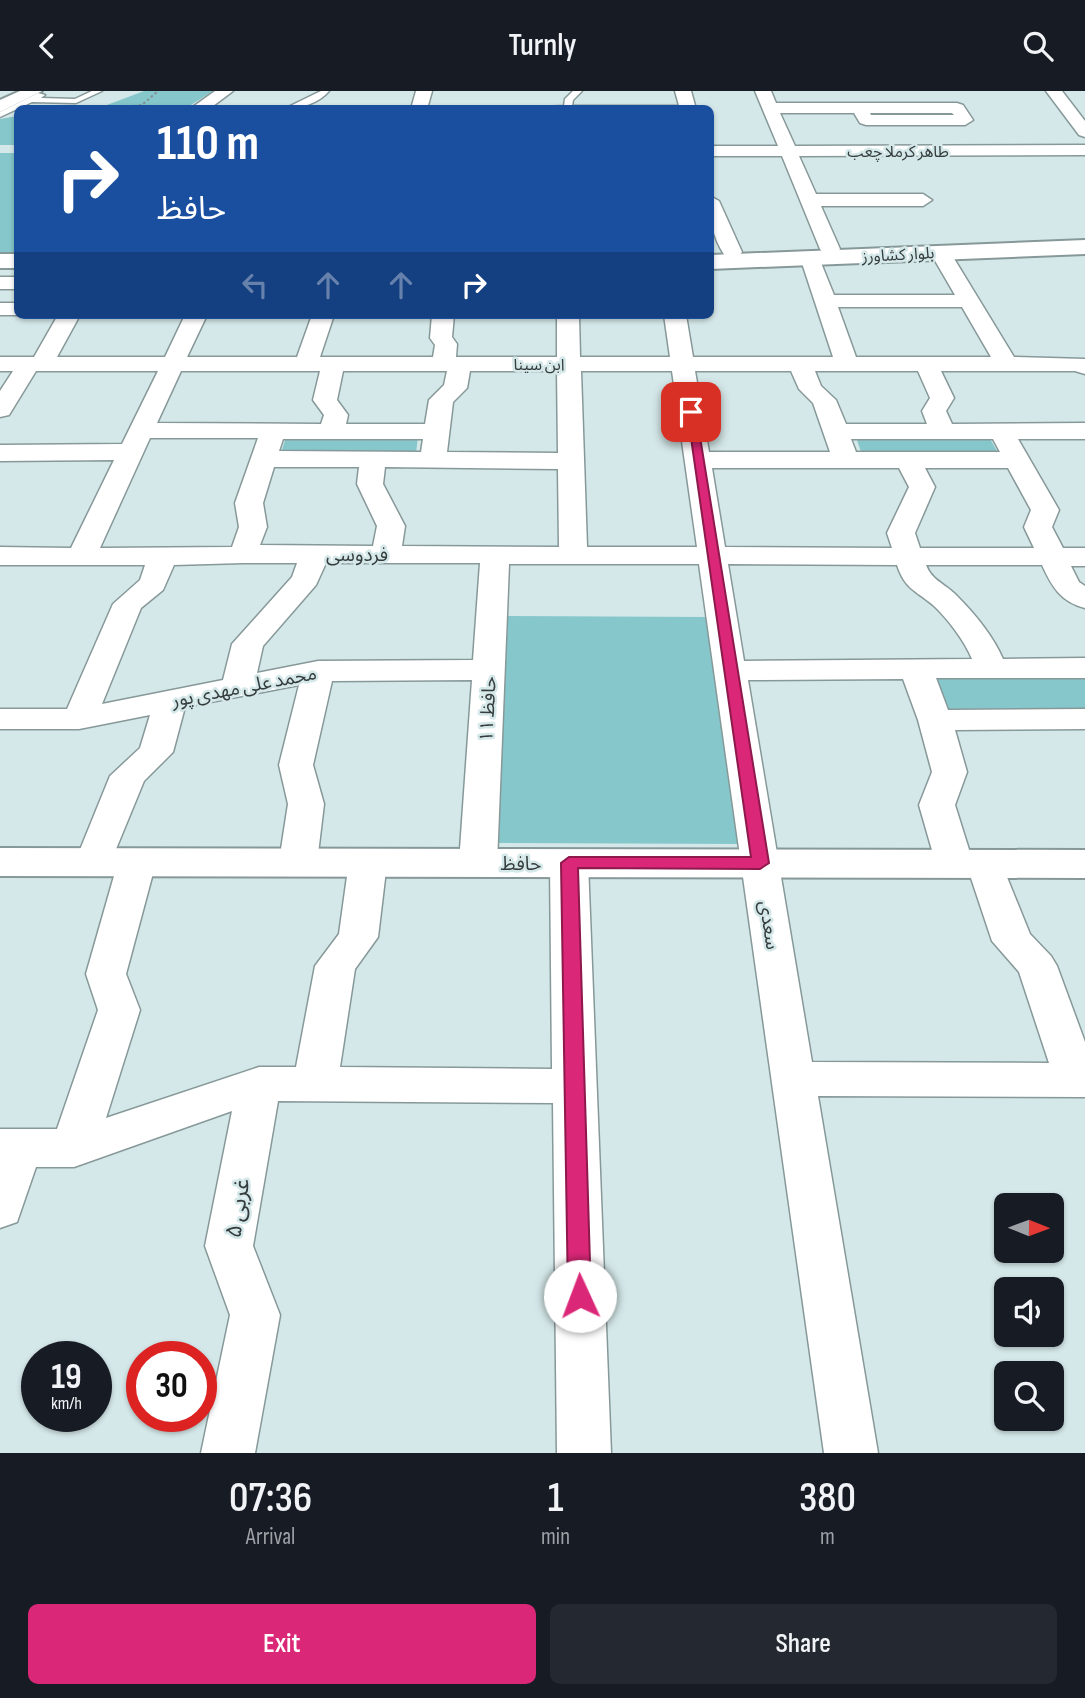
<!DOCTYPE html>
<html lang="en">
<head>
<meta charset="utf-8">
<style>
	:root { --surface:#171b24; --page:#242831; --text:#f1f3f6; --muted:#9ea1a6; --accent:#db2777 }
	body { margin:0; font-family:"Sofia Sans Condensed","Noto Sans Arabic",sans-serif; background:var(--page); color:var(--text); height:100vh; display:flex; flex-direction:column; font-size:26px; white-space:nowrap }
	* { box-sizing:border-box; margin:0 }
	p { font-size:23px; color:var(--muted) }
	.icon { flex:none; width:38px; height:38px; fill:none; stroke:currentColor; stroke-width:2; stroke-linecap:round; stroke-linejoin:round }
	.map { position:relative; height:1362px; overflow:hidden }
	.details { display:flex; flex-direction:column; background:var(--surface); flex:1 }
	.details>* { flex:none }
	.top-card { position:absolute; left:14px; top:14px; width:700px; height:214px; border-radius:10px; box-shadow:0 2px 5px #0004; background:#1a4fa0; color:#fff; overflow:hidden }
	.needle { width:46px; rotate:91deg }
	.buttons { position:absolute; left:994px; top:1102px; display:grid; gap:14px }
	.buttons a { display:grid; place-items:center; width:70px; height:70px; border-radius:10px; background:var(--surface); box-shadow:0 2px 5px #0004; font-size:35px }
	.speed { position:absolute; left:21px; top:1250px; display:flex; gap:14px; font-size:35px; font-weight:700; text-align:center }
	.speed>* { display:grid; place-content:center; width:91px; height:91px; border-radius:50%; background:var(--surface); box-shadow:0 2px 5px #0004; line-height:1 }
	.speed small { font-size:18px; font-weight:400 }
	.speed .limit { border:10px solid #d22; background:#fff; color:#111 }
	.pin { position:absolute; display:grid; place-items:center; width:60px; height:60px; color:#fff; margin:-30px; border-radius:14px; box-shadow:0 4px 10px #0006 }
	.me { position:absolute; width:77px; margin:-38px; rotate:358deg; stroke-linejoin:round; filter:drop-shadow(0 0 5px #0008) }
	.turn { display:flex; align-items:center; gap:24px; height:147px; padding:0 28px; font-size:32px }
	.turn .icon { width:91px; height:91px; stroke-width:2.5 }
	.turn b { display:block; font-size:49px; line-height:60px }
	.lanes { display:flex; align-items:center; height:66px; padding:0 28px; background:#0003; justify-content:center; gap:35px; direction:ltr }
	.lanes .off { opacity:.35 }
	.eta { display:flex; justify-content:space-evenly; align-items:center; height:119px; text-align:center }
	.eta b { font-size:42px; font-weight:600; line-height:49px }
	.primary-button { display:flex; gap:14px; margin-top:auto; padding:14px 28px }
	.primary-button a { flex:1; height:80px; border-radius:10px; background:var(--accent); color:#fff; font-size:28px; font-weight:600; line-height:80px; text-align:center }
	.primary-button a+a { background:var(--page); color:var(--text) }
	header { display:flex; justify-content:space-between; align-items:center; height:91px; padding:0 28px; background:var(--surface); font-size:32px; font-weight:600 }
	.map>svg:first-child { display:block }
	.green { fill:#85c7cb }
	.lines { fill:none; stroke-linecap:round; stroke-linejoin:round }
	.lane-casing { stroke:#879899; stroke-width:3 }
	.street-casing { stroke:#879899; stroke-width:3 }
	.secondary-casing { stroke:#879899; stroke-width:4 }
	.path { stroke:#849192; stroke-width:2; stroke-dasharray:2.5 2.5; stroke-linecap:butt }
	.lane { fill:#fff; fill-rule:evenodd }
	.street { fill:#fff; fill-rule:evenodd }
	.secondary { fill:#fff; fill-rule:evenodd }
	.route { fill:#db2777; stroke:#8e194d; stroke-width:2 }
	.labels { text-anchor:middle; stroke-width:5; stroke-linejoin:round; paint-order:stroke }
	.far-street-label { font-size:16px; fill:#353c3d; stroke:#d5e8e9 }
	.street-label { font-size:19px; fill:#353c3d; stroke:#d5e8e9 }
	.near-street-label { font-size:23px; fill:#353c3d; stroke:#d5e8e9 }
</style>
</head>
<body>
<header><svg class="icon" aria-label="back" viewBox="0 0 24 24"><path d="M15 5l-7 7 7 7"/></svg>Turnly<svg class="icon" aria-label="search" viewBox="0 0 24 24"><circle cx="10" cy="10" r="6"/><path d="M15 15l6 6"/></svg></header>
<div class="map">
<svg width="1085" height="1362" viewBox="0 0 1085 1362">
	<rect width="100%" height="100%" fill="#d5e8e9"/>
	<g class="green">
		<polygon points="144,0 213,0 186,17 99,17"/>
		<polygon points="17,25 17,54 0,54 0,28"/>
		<rect x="0" y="62" width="17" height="103"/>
		<polygon points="286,346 418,346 416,362 281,362"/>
		<polygon points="856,346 989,346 997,360 861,361"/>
		<polygon points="508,525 709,526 743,753 498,752"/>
		<polygon points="1085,586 1085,617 947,618 935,587"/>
	</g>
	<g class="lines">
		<g class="lane-casing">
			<g id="lane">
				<polygon points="92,0 102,0 76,12 32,11 0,26 0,21 38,2 45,4 41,7 75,8"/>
				<path d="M321,0H329C319,12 300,18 284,18Z"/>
				<polygon points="573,0 582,0 573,9 572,15 688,15 692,17 497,18 564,15 565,8"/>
			</g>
		</g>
		<g class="street-casing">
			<g id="street">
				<polygon points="215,0 233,0 209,18 190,18"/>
				<polygon points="416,0 432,0 427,18 411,18"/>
				<polygon points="675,0 691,0 696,18 680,18"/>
				<path d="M755,0H771L776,12H957L963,14L973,29L965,34H866L860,32L854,22H780L795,55L1085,54V64L799,65L816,103H923L932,109L923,115H821L840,158L837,162H823L820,158L782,65H710V55H778ZM870,22H952L954,24H871Z"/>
				<polygon points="1046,0 1062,0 1085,30 1085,46 1079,44"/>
				<path d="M710,105L719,110L742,161L739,165H725C712,146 710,127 710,105Z"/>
				<path d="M940,155L947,157L950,161L1014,266L1085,268V283L1075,280H941L954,307L946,320L952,333L1085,332V348H1018L1059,419L1052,436L1063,457H1085V475H1071L1079,491L1085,495V517C1061,511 1052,496 1042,474H926C932,490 946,493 957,505C975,523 993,545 1003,568L1085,567V587H936L948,619L1085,618V638L955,639L967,681L955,714L971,765L985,761L998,764L1030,843L1051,865L1057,875L1085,951V1006L818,1005L878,1362H824L699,473H509L497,772L491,781L478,784L465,781L459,772L472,589L332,590L313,674L324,713L317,771L311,780L298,783L285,780L279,771L288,713L279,674L299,594L185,616L173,661L144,690L107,780L94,783L81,780L75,771L110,685L140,657L150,624L79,638H0V618H67L113,513L140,489L145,474H0V456L71,457L114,369L0,370V354L122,353L158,280H36L9,324L0,326V300L13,280H0V266H34L58,224H80L57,266H165L185,224H207L187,266H297L312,224H334L320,266H433L435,254L430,247L432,224H454L452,246L457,253L456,266H557V224H579L580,266H670L664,224H686L693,266H833L800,166L803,162H817L834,204H955L930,161L933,157ZM838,216H962L991,266H856ZM181,280H320L313,309L324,324L321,333L157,332ZM343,280H447L444,294L429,309L425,333H346L348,324L337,309ZM470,280H557L558,362L447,361L453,311L467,297ZM581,280H672L697,456H587ZM695,280H791L799,298L813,312L830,361H709ZM815,280H918L930,307L922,320L927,333H846L836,309L821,295ZM150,347H258L235,412L239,436L232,456L100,457ZM283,348H423L421,361L279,360ZM851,348H993L1000,361H856ZM274,376H359L357,393L377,435L373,455L260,454L267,436L263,412ZM385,376L558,378L559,456L402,455L405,435L383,393ZM712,377H899L909,396L887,442L892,457L725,456ZM925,377H1008L1031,419L1024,436L1034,457H920L915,442L935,396ZM243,472H297L292,486L232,553L223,589L102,613L141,517L163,499L174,474ZM326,472H480L473,569L318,570L257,582L263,555L316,494ZM728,473L897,474C905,498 915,499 933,514C948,528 964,549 972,568L744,570ZM903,588L918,629L932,681L919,714L936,773L942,782L955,785L969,781L992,850L1019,881L1049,972L812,971L748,589Z"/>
				<rect x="0" y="186" width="18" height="12"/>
				<polygon points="0,212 18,212 18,224 24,224 0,224"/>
				<polygon points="137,759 150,762 156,771 126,883 140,919 106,1027 259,976 296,976 315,875 339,843 349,771 355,762 368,759 381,762 387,771 378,846 355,878 340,976 552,978 550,772 556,763 569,760 582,763 588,772 611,1362 557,1362 553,1012 278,1010 253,1155 280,1224 255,1362 201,1362 230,1224 205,1155 232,1020 74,1076 36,1076 17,1131 0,1137 0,1038 57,1038 98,919 86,883 118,771 124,762"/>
			</g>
		</g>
		<g class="secondary-casing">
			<g id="secondary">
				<polygon points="20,0 42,0 0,21 0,9"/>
				<polygon points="1085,149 1085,163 710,178 710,164"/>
				<rect x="0" y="163" width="18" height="14"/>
				<polygon points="0,757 1085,759 1085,787 0,785"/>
			</g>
		</g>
		<polyline class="path" points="109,18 142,14 158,0"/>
		<use href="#lane" class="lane"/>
		<use href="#street" class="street"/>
		<use href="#secondary" class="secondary"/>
	</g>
	<polygon class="route" points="687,319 696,321 769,772 760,778 578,777 591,1205 588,1212 580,1215 572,1212 568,1205 561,772 569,766 751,766"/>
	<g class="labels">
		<g class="far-street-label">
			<text x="898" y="66">طاهر کرملا چعب</text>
			<text transform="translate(898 163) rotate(-3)" y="6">بلوار کشاورز</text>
			<text x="539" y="279">ابن سینا</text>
		</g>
		<g class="street-label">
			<text x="357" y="470">فردوسی</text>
			<text transform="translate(244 595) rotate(-11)" y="7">محمد علی مهدی پور</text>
			<text transform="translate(487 618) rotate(-87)" y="7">حافظ ۱۱</text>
			<text x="521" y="779">حافظ</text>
			<text transform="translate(770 834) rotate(81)" y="7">سعدی</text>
		</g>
		<g class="near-street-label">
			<text transform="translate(237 1117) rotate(-81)" y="8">۵ غربی</text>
		</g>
	</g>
</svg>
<div class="buttons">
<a><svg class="needle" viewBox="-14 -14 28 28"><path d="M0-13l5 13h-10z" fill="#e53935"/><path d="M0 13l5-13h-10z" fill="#9ea1a6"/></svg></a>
<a><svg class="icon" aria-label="sound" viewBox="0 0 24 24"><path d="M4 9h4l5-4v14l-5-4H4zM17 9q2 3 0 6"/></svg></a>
<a><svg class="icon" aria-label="search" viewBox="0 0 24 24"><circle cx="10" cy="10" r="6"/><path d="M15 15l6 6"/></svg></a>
</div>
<div class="speed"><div>19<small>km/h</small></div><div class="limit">30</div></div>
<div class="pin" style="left:691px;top:321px;background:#d93025"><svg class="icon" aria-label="arrive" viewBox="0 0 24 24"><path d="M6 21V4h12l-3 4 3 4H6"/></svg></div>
<svg class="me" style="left:580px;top:1205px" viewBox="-20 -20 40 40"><circle r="19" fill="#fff"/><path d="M0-13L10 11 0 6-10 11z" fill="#db2777"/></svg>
<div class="top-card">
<div class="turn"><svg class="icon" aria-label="right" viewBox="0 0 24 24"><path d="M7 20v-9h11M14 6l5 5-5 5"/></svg><div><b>110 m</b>حافظ</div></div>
<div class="lanes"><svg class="icon off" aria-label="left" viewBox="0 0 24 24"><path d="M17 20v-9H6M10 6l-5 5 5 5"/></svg><svg class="icon off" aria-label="ahead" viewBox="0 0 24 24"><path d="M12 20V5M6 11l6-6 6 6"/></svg><svg class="icon off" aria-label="ahead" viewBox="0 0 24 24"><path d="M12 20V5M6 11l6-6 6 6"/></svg><svg class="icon" aria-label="right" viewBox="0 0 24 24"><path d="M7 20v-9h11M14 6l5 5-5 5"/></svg></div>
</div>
</div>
<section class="details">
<div class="eta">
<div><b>07:36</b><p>Arrival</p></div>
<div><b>1</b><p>min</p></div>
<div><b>380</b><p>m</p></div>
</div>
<div class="primary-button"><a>Exit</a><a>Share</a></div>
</section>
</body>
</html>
